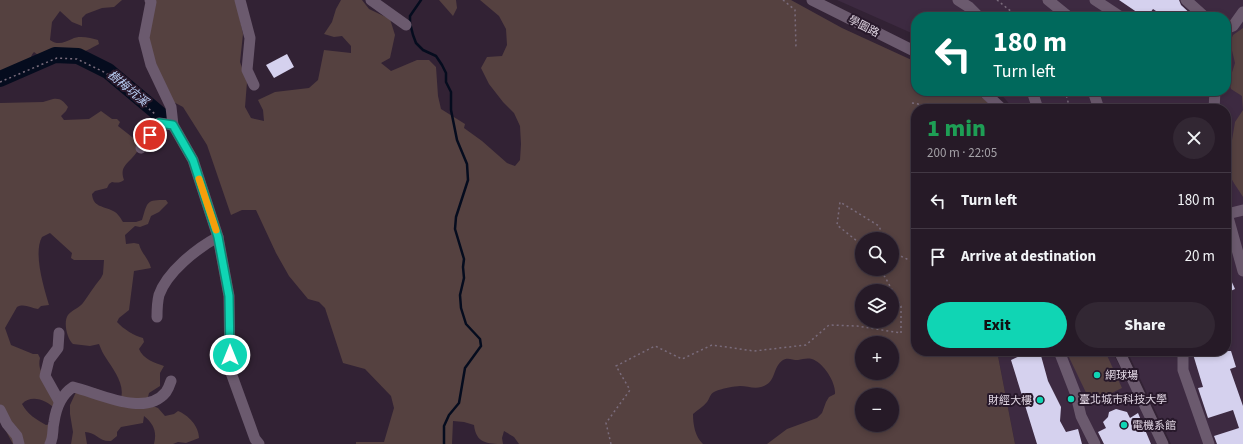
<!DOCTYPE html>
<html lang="en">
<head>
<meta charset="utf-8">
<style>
	:root { --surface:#261a27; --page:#322733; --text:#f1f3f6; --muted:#a4a1a7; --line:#423844; --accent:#10d5b4 }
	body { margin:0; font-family:"Source Sans 3","Noto Sans TC",sans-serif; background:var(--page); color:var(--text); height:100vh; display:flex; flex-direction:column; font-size:15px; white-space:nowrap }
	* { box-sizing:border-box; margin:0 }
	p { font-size:13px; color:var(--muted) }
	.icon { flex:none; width:22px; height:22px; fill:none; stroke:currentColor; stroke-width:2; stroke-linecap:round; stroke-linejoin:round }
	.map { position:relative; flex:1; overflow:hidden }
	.side { position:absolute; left:911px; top:104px; width:320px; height:252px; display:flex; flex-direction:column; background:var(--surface); border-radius:16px; box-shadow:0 2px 6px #0003,0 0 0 1px var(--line) }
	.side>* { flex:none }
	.banner { position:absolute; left:911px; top:12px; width:320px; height:84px; border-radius:16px; box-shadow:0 2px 6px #0003,0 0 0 1px var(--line); background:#00695c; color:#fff; overflow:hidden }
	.fabs { position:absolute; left:855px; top:232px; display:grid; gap:8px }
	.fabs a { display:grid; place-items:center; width:44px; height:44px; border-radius:50%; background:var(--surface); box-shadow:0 2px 6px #0003,0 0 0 1px var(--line); font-size:20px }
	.pin { position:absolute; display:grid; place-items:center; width:34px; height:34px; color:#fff; margin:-17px; border:2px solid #fff; border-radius:50%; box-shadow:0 1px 4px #0007 }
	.me { position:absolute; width:44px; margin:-22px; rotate:0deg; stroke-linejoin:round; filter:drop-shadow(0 0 3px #0008) }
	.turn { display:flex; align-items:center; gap:14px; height:84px; padding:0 16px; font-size:18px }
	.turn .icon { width:52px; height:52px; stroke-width:2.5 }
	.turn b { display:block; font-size:28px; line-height:34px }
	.round { display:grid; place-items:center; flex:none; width:42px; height:42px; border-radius:21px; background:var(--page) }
	.summary { display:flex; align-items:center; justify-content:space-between; height:68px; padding:0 16px }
	h1 { font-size:24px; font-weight:800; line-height:30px; color:#1e9e55 }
	.button { display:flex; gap:8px; margin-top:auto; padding:8px 16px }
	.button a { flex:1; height:46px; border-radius:24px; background:var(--accent); color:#111; font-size:16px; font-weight:800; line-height:46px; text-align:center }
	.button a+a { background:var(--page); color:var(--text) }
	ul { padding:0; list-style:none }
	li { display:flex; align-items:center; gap:12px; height:56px; padding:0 16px; border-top:1px solid var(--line) }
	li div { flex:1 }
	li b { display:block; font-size:15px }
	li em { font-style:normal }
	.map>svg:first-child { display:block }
	.built { fill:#3d2a41 }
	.green { fill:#554140; fill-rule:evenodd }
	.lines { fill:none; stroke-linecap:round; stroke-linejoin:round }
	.stream { stroke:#050c1e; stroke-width:2.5 }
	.river { stroke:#050c1e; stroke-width:16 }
	.building { fill:#d5d1ee }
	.path { stroke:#7a6c7c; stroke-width:1.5; stroke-dasharray:2 3; stroke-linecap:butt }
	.minor { stroke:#6b5a6e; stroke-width:11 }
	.route-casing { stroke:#0a8a75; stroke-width:10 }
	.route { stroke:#10d5b4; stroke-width:7 }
	.slow { stroke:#f59e0b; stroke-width:7 }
	.poi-dot { fill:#10d5b4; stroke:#27182a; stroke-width:1.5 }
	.labels { text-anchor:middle; stroke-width:4; stroke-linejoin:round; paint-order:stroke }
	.street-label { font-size:11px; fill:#e0d5e2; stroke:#27182a }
	.poi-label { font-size:11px; fill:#e0d5e2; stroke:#27182a; text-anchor:start }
	.water-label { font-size:12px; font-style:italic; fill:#bdd1f7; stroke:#27182a }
</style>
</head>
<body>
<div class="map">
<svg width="1243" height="444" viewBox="0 0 1243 444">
	<rect width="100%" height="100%" fill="#322234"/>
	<g class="built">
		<polygon points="837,0 1243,0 1243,444 1171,444 1127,351 1226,351 1226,109 1014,109 998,91 1226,91 1226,17 916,17 916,35"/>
		<polygon points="997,351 1112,351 1159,444 1015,444"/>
	</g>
	<g class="green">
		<path d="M0,0H122L114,7L102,8L86,14L82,18V26L72,22L60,11L52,22L50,40C59,46 64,42 72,39C79,35 91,38 98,40L99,44C92,48 82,53 75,54C64,56 52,52 42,58L34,52C31,55 31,58 29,61C24,69 9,76 0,76Z"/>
		<path d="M155,0H236L243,34L240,62L247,82L245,107L251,118L264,121L263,110L258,100L275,92L309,88L318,80L324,50L351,53V46L342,36L334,37L324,34L332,22L336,9L341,0H362L369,9L390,19L395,35L390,58L381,63L391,71L417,60H429L436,67L438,96L441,109L465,124L464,128L482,141L507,163L515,166L520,160L521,144L520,126L514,113L503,102L489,84L481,68L487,57L502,56L507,45L506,29L499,16L480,0H791L842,28L916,62V91H972L984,99L994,109H916V351H997L1015,444H767L787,429L817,418L822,413L826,402L829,397L835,394C836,383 825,366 816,361C810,357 804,359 798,360C792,360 788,357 783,360C772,367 777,383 761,387C754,389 747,386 740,386C735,386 720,389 716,391C710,393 710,398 707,402C703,407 697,410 693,414C693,424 695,437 703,444H519L514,437L504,431L502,438L503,444C487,444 476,443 474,425L464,422L453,421L452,444H356V442H384L394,408L391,396L365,369L343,363L325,308L319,302L308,299L289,276L276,253L256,210H242L231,215L207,145L183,107L164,97L143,39ZM862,239H892V269H862ZM862,291H892V321H862ZM862,343H892V373H862ZM862,395H892V425H862Z"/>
		<polygon points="439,0 456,0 457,8 453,16"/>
		<path d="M1243,28V197C1236,185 1228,178 1228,164L1235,122L1243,110L1242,96L1231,89L1229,82L1235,63L1230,42L1233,35Z"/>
		<path d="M53,99C61,98 63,101 68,107L66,111L61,116L64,120L89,119L101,111L112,119H117L120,122L118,126L141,144C139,149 136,154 132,158C125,165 120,169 124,180C120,183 117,183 112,182L109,184L107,188L95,191L92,194C93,207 103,206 111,210C117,212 120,217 123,222H136L142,220C148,201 146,200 166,200L168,203L159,212L151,216L148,224L140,227L135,226L125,235L126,244L134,243L139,244C141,253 149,259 151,268L134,271L129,310L119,318L117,322C123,329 135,336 143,338L144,342L139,349C143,359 155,363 164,366L160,373V386L149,393L148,397L153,406L158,408L165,416L174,414L178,411C188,415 199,426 199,438L186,443L178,442L173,444H154C157,432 154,424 144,416L143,423L121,427L117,432V436L111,441C99,442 96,432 85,432L87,444H71L73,432L70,414V405L76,392L85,388H94L121,398C125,384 113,369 106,358C103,354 101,349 99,344L90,346L73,344C67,339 63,322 68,315C72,310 79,308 83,303C89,295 94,286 101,278L103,274L104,260H74L71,258L72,253L50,233L42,237C33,253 44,288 49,305L41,306L38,309C31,308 24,303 17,307L5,328L11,345L33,354H38L40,358C36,376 52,379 55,393C56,398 55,404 55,409C47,400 31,394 22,404C27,414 37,420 46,425L50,424L57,427L58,434L47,444H13L0,420V103L43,102Z"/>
		<polygon points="1066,351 1105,351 1122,388 1091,403"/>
	</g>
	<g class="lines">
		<polyline class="stream" points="421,0 410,16 410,23 413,35 416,43 423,50 436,56 442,65 446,73 446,82 451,92 451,110 457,140 467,164 468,180 456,217 455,229 464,259 463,267 464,278 460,295 461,308 466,324 480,339 481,346 465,368 459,403 449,415 444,426 444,444"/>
		<polyline class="river" points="0,79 55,55 78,56 108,71 164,118"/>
	</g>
	<g class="building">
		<polygon points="1119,0 1179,0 1181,5 1194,17 1165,17 1153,9 1147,17 1144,17"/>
		<polygon points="287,54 294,67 274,78 266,65"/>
		<polygon points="1231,280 1235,289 1226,293 1226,282"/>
		<polygon points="1192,351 1231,351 1236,367 1230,369 1243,406 1243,444 1217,444 1214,436 1239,428 1233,410 1208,418 1198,388 1203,387"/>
		<polygon points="1040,352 1048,381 1061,407 1060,421 1066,432 1078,429 1082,444 1037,444 1011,360 1026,353"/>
		<polygon points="1116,409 1127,412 1130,418 1138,413 1151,444 1104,444 1098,432 1106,428 1103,422 1108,417 1109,412"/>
	</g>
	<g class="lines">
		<g class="path">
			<polyline points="783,0 795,10 796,49"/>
			<polyline points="997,0 1018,17"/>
			<polyline points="0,82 57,58 77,59 106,73 155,114"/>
			<polyline points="1065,91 1070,109"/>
			<polyline points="912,103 924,105 929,109"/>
			<polyline points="862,248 857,241 837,225 840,202 879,226 884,239"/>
			<polyline points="892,252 911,261 916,267"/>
			<polyline points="611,444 606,423 630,390 616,366 655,346 682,359 712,345 754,351 806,345 829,325 857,326 901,333 901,306 885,277 879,269"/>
		</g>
		<g class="minor">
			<polyline points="150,0 151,2 144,38 151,65 171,107 173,125 193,160 218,237 229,296 230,370 255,439 259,444"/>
			<polyline points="240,0 250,38 247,70 254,85"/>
			<polyline points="371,0 406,25"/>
			<polyline points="812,0 916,52"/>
			<polyline points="958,0 969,7 979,17"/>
			<polyline points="1048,0 1069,17"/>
			<polyline points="1095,0 1121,17"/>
			<polyline points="1186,0 1205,17"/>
			<polyline points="1226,29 1233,26 1243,12"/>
			<polyline points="983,91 1002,109"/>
			<polyline points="1032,91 1038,109"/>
			<polyline points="1093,91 1099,109"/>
			<polyline points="1214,109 1215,91"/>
			<polyline points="141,148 159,123 173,125"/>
			<polyline points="1226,210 1243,271"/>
			<polyline points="1227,214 1243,210"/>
			<path d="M157,317C157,309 157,303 159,295C167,272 197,248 218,237"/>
			<polyline points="59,333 58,348 49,360 45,376 59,401"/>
			<polyline points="1059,351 1076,395 1081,416 1095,444"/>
			<polyline points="1119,351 1163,444"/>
			<polyline points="1183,351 1183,370 1209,444"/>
			<polyline points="0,410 7,424 17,436 19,444"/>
			<path d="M50,444C54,437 52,430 54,422C56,408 61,395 73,387C99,393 145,418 166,392C168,389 170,384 171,381"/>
		</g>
	</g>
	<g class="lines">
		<g class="route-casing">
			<polyline id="route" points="150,135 159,123 173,125 193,160 218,237 229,296 230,355"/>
		</g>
		<use href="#route" class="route"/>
		<polyline class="slow" points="199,179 216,230"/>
	</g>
	<g class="poi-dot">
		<circle cx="1097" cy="375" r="4"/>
		<circle cx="1071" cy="399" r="4"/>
		<circle cx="1040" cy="400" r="4"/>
		<circle cx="1124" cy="425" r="4"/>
	</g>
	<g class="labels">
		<g class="street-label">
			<text transform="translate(864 26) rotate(27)" y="4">學園路</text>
		</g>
		<g class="poi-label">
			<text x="1105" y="379">網球場</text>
			<text x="1079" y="403">臺北城市科技大學</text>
			<text x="1032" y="404" text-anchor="end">財經大樓</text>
			<text x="1132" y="429">電機系館</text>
		</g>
		<g class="water-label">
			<text transform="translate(128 88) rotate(40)" y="4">樹梅坑溪</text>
		</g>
	</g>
</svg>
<div class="fabs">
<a><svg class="icon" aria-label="search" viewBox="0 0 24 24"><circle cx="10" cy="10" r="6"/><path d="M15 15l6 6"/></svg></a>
<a><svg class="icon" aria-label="layers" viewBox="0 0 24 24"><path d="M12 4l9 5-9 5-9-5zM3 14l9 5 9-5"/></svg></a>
<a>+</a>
<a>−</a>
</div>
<div class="pin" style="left:150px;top:135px;background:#d93025"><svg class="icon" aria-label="arrive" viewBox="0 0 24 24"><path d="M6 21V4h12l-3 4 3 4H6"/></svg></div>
<svg class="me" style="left:230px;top:355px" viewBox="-20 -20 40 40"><circle r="17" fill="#10d5b4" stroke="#fff" stroke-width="3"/><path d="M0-11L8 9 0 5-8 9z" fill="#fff"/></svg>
<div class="banner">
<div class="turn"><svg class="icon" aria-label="left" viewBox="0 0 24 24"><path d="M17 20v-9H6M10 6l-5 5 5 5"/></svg><div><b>180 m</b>Turn left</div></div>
</div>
<section class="side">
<div class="summary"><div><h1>1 min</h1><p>200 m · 22:05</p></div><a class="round"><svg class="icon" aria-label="close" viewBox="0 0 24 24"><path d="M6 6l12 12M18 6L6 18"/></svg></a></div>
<ul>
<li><svg class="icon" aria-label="left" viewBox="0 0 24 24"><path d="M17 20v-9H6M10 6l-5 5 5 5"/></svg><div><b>Turn left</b></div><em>180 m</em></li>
<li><svg class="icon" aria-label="arrive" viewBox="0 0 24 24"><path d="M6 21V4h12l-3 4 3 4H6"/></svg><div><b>Arrive at destination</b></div><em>20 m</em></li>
</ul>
<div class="button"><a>Exit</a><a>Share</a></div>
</section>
</div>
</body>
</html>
